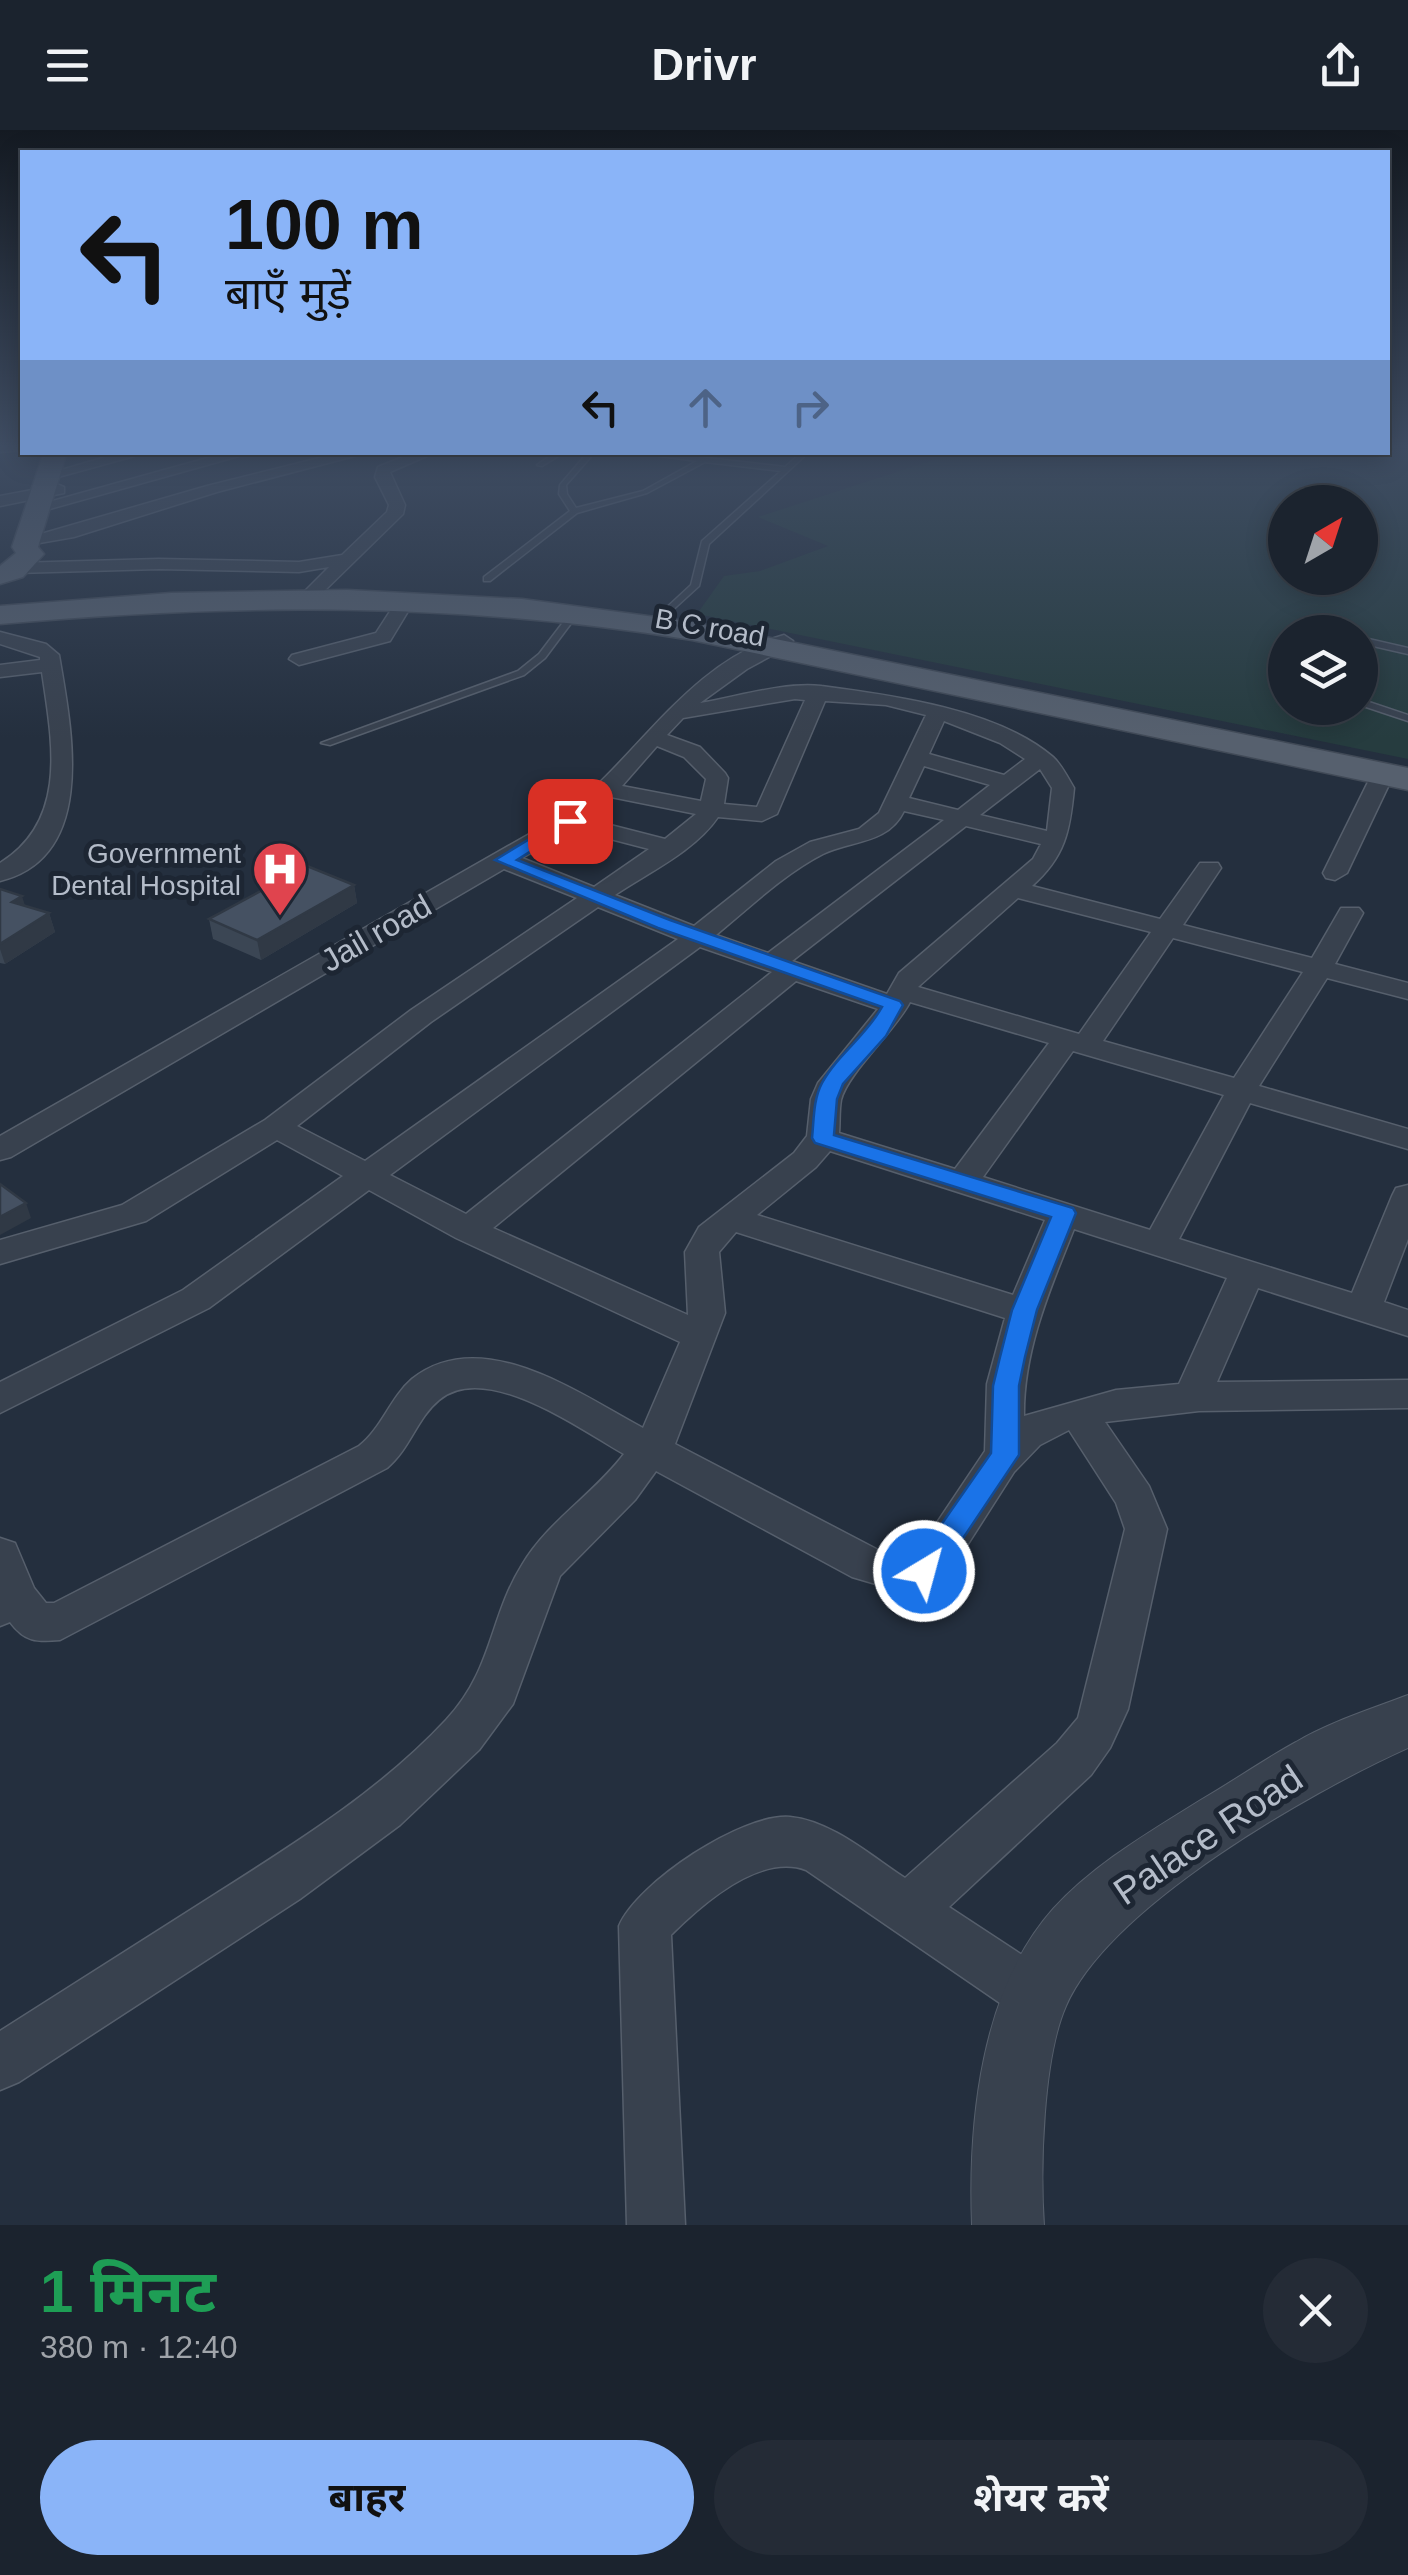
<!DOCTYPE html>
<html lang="hi">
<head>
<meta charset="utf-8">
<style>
	:root { --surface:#1b232e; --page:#242b36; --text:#f1f3f6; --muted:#a0a4aa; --line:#39404a; --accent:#8ab4f8 }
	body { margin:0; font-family:Helvetica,"Noto Sans Devanagari",sans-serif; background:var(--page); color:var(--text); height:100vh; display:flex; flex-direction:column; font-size:38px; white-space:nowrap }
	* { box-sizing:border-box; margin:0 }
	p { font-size:32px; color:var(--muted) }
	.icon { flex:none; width:55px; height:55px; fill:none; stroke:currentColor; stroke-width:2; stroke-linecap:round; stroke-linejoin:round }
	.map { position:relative; height:2095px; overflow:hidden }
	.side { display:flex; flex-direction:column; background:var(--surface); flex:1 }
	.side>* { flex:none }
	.hud { position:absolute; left:20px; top:20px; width:1370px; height:305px; border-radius:0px; box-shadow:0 5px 25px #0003,0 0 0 2px var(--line); background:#8ab4f8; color:#111; overflow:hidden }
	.needle { width:65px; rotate:39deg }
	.buttons { position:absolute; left:1268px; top:355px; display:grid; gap:20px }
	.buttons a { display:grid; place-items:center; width:110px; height:110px; border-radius:50%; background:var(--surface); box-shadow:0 5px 25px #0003,0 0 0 2px var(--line); font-size:50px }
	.pin { position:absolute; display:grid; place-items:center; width:85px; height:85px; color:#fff; margin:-42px; border-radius:20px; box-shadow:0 5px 15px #0006 }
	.me { position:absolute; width:110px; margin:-55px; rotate:37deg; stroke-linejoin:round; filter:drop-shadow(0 0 8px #0008) }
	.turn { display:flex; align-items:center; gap:35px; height:210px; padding:0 40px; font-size:45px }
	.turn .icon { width:130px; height:130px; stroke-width:2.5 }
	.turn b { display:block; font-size:70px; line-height:85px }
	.lanes { display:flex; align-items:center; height:95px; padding:0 40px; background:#0003; justify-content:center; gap:50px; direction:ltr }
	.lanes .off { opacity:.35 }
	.round { display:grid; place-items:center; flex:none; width:105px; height:105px; border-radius:52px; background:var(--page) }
	.head { display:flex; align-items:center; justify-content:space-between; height:170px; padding:0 40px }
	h1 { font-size:60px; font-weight:700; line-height:75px; color:#1e9e55 }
	.primary-button { display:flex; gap:20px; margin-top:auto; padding:20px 40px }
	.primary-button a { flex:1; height:115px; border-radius:60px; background:var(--accent); color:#111; font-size:40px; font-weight:700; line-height:115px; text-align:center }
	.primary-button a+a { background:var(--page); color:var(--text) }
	header { display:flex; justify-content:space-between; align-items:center; height:130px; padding:0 40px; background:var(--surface); font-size:45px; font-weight:700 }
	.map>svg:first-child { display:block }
	.green { fill:#263c3f; fill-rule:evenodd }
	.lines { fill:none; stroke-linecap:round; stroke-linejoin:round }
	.service-casing { stroke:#565f6c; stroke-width:3 }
	.minor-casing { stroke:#565f6c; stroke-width:3 }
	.tertiary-casing { stroke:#565f6c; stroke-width:2 }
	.primary-casing { stroke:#414a57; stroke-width:3 }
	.service { fill:#38414e; fill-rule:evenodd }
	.minor { fill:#38414e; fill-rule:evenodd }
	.tertiary { fill:#38414e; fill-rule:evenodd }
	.primary { fill:#56606e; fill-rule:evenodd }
	.wall { fill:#3b4654 }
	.shaded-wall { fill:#303945 }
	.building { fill:#455162; stroke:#303945; stroke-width:2.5 }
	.route { fill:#1a73e8; stroke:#114b97; stroke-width:2.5 }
	.labels { text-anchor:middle; stroke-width:10; stroke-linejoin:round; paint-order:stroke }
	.far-street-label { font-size:28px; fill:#b4bcc9; stroke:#1d2633 }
	.far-poi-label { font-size:28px; fill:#b4bcc9; stroke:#1d2633; text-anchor:end }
	.street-label { font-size:32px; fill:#b4bcc9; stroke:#1d2633 }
	.near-street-label { font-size:38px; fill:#b4bcc9; stroke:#1d2633 }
</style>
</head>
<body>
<header><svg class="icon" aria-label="menu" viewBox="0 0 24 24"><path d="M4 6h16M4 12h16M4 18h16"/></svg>Drivr<svg class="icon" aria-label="share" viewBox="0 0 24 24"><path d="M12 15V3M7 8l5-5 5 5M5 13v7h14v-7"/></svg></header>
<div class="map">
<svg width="1408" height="2095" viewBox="0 0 1408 2095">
	<rect width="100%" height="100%" fill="#242f3e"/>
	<path class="green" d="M1388,314H1408V629L697,484L724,446L760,441L828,416L758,387L955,323L1388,322ZM1285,372H1360V448H1285ZM1285,502H1360V578H1285Z"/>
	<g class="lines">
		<g class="service-casing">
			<g id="service">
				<polygon points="556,322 565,322 542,336 537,335"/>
				<polygon points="588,322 595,322 566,355 567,364 576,378 643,361 697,331 630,322 655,322 785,337 802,322 809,322 709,414 699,456 654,497 651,496 651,492 691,455 702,411 781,341 705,332 647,363 577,383 490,451 484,451 484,447 570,381 559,364 560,355"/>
				<polygon points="571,482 578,484 545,528 524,545 330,615 321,613 518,541 539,524"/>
				<polygon points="1360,507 1408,518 1408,524 1360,513"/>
				<polygon points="1360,569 1408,585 1408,591 1360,575"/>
			</g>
		</g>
		<g class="minor-casing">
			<g id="minor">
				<polygon points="0,314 22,314 22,320 0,322"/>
				<polygon points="123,322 149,322 51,349 44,345"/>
				<polygon points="229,322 239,326 39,382 31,377"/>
				<polygon points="343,322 370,322 217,362 74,407 28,415 20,410 207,356"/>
				<polygon points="415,322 436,322 390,342 405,375 403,384 317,468 311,469 302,464 329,437 299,442 159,439 16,443 7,438 16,433 159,429 299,432 342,425 387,382 389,375 375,347 378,337"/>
				<polygon points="59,355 64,357 64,363 0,376 0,366"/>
				<polygon points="404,468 413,473 390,511 299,535 289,529 292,525 376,503 398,469"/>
				<path d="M0,502L46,514L59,525C71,596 99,727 0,751V733C69,690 52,611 42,542L0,547V535L40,530V527L0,514Z"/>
				<path d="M784,505L793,511L791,515L747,539L700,573C737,567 783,552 821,556C889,565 998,579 1053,627C1061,634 1068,648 1074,658C1070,701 1065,727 1032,756L1160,789L1200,733H1218L1221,738L1183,795L1312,828L1341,778H1359L1363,783L1335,834L1408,853V869L1327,848L1259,956L1408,999V1019L1250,973L1179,1109L1352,1163L1392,1066L1396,1058L1408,1055V1109L1384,1172L1408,1180V1206L1258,1158L1217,1252L1408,1250V1278L1199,1281L1105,1292L1149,1356L1167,1399L1128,1579L1110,1618L1091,1645L949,1777L1054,1846L1062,1865L1054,1884L1035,1892L1016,1884L806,1740C760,1723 702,1774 671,1805L685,2095H627L619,1796C637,1753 742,1683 790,1687C832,1691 871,1726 905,1748L1057,1613L1078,1588L1125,1399L1116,1373L1069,1300L1040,1315L1014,1342L952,1439L929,1455L903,1462L852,1447L656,1341L635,1370L560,1446L513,1574L479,1620L400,1695L300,1769L19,1952L0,1960V1901C72,1855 145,1809 217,1763C297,1712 381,1660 446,1590C493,1540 489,1488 522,1435C547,1392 594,1364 624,1324C581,1300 486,1230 439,1270C417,1288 410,1319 387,1338L60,1510C36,1512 25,1512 10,1492L0,1496V1408L15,1413L34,1458L46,1473H54L359,1316C382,1298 390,1268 412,1249C482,1193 581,1265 643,1298L680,1212L456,1108L369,1060L209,1178L0,1283V1252L183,1160L343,1046L277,1010L146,1091L0,1134V1110L122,1075L265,990L411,880L577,768L504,739L11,1027L0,1030V1006L561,686C637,630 687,532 784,505ZM795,569L805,570L757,677L724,674L728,648L725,643L700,617L667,605L683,588ZM825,571L886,575L926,585L879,683L859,699L810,712L776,731L694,796L615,765C649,742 695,721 718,687L762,691L777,684ZM944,591L1000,613L1025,629L1004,645L929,624ZM657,616L684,627L706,649L701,671L622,656ZM924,636L990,655L958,680L909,668ZM1040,639L1052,658L1047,701L980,685ZM611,667L696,684L665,709L587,689ZM904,681L944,690L768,823L716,805C750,777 784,744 823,724C852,710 888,714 904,681ZM966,696L1041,714L1033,729L899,843L887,864L792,831ZM572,699L649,719L594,757L522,728ZM1018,768L1151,802L1079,904L918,857ZM598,777L678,809L365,1031L297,996L431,892ZM1173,808L1303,842L1234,948L1103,911ZM700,817L772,842L466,1084L390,1045ZM796,851L878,879L818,953L811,969L807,1006L794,1023L699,1097L685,1122L688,1185L493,1098ZM910,872L1049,913L955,1039L839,1003C840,992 839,981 841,970C847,944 895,901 910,872ZM1073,921L1224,965L1150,1100L983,1047ZM830,1021L1045,1090L1013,1165L757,1085L816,1037ZM1074,1099L1227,1148L1179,1254L1116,1260L1024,1286C1023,1221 1050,1159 1074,1099ZM736,1102L1005,1188L987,1254L985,1321L922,1415L911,1424L882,1422L675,1314L725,1183L719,1122Z"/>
				<polygon points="1383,637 1394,644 1347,743 1335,750 1326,748 1323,743 1372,644"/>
			</g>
		</g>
		<g class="tertiary-casing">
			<path id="tertiary" d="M1408,1565V1618C1310,1662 1110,1776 1066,1876C1043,1928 1040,2038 1044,2095H972C968,1991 981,1860 1053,1779C1094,1734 1148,1703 1199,1671C1232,1652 1263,1630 1296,1612C1330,1592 1371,1579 1408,1565Z"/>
		</g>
		<g class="primary-casing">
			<g id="primary">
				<polygon points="44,322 67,322 38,417 44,424 23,447 0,454 0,436 16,423 12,417"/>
				<path d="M347,460L522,469L692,492L1408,638V660L692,510C461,472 233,473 0,494V476L171,463Z"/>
			</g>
		</g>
		<use href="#service" class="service"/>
		<use href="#minor" class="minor"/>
		<use href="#tertiary" class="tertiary"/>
		<use href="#primary" class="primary"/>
	</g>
	<g class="wall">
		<polygon points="354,755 357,773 261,830 213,809 209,789"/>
		<polygon points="0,759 26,776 49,783 55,802 5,834 0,833"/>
	</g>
	<g class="shaded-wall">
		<polygon points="354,755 357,773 261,830 257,810"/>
		<polygon points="22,766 28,785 12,772"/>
		<polygon points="49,783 55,802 5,834 0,819 0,814"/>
		<polygon points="26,1073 31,1088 0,1105 0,1087"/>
	</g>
	<g class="building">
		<polygon points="307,736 354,755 257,810 209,789"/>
		<polygon points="0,759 22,766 12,772 49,783 0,814"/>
		<polygon points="0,1054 26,1073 0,1087"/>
	</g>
	<linearGradient id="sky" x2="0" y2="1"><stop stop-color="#141a22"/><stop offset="0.52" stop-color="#3f4d63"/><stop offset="1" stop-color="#3f4d63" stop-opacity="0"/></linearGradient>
	<rect width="1408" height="608" fill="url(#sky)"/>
	<path class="route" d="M564,688L578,691L517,730L670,790L900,871L903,875L886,906L843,954L837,969L834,1005L1073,1078L1076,1083L1037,1180L1025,1227L1019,1256V1325L935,1450L924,1453L913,1450L909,1441L991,1323L993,1256L1000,1227L1012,1180L1051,1087L815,1013L812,1008C814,990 813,970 822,953C837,925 866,906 882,877L658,798L495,730Z"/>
	<defs>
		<g id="hospital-pin" transform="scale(2.875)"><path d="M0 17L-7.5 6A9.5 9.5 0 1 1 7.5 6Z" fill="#e0444e" stroke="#1d2633"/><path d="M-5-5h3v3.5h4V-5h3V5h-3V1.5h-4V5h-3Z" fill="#fff"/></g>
	</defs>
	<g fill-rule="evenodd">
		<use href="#hospital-pin" x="280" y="739"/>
	</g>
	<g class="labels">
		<g class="far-street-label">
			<text transform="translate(710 497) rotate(10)" y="10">B C road</text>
		</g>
		<g class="far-poi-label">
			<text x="241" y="733">Government<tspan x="241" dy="32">Dental Hospital</tspan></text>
		</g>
		<g class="street-label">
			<text transform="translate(376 803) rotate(-30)" y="11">Jail road</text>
		</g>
		<g class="near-street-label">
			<text transform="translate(1208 1705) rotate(-34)" y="13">Palace Road</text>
		</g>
	</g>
</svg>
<div class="buttons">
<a><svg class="needle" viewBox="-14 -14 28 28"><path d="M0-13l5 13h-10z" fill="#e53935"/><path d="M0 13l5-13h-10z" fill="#a0a4aa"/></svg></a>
<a><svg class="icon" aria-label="layers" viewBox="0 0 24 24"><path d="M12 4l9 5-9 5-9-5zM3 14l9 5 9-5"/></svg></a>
</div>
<div class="pin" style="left:570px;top:691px;background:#d93025"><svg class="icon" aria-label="arrive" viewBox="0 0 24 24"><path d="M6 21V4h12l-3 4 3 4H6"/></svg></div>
<svg class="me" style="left:924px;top:1441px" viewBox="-20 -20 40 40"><circle r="17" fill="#1a73e8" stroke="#fff" stroke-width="3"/><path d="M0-11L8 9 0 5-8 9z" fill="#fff"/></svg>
<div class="hud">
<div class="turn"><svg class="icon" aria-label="left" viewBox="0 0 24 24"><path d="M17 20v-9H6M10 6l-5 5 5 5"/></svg><div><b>100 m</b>बाएँ मुड़ें</div></div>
<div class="lanes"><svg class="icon" aria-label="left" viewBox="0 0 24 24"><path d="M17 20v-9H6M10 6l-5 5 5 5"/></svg><svg class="icon off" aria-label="ahead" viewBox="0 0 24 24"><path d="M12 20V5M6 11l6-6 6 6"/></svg><svg class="icon off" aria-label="right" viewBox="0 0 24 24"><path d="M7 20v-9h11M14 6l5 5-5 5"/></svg></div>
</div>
</div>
<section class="side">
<div class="head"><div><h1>1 मिनट</h1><p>380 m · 12:40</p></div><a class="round"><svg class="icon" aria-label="close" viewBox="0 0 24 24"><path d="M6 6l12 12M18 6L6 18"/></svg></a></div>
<div class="primary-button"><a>बाहर</a><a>शेयर करें</a></div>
</section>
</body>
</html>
